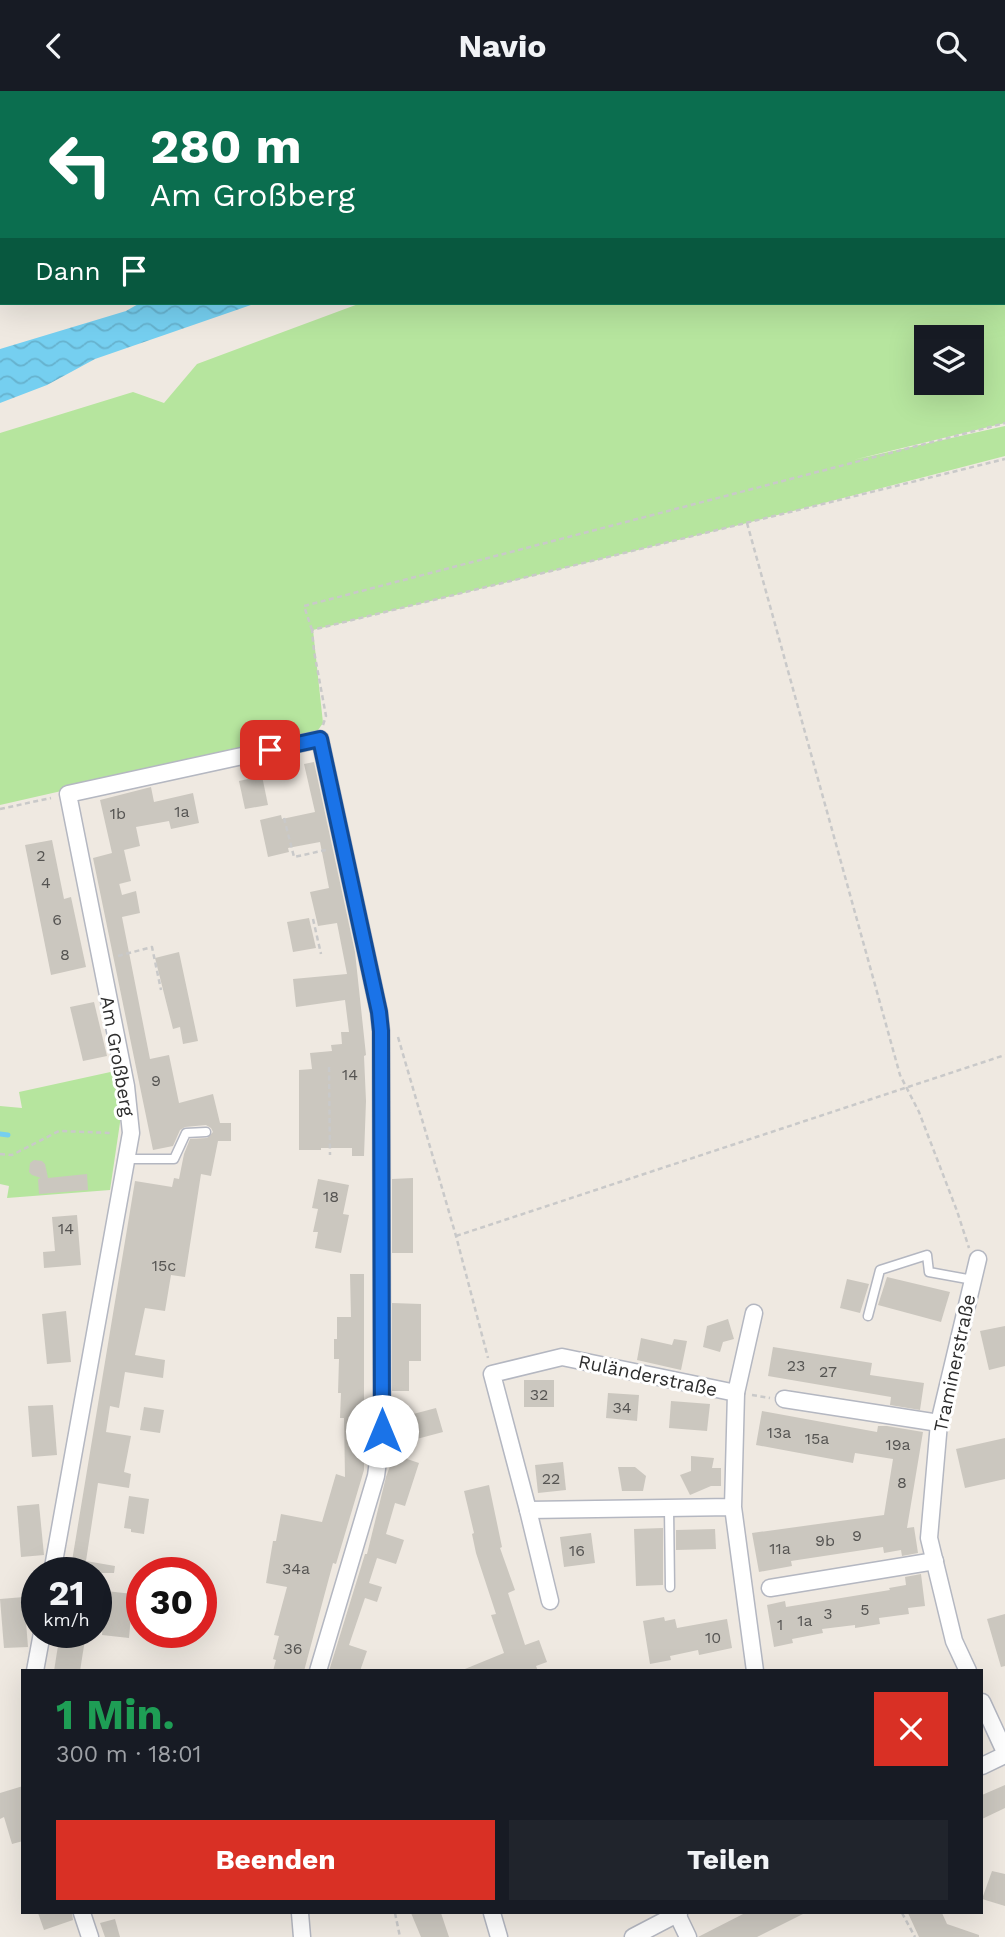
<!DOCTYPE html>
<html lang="de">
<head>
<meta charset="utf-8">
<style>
	:root { --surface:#171b24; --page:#20242c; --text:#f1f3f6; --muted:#9ea1a6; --accent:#d93025 }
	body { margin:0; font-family:"Work Sans",sans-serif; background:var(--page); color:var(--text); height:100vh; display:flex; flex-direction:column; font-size:26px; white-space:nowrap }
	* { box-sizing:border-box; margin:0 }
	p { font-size:23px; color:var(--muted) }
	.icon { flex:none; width:38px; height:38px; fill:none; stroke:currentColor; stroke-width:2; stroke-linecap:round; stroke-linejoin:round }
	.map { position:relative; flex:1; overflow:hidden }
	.drawer { position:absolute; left:21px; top:1578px; width:962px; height:245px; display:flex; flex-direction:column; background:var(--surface); border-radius:0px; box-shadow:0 7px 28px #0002 }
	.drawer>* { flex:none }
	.banner { position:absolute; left:0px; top:0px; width:1006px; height:214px; box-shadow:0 7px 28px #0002; background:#0b6e4f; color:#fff; overflow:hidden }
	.tools { position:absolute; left:914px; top:234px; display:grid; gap:14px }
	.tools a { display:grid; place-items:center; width:70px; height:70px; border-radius:0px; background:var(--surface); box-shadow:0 7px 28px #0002; font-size:35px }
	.speed { position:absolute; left:21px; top:1466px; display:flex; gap:14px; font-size:35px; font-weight:700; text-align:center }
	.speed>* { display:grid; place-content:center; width:91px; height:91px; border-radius:50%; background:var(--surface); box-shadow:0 7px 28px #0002; line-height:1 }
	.speed small { font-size:18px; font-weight:400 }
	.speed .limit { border:10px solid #d22; background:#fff; color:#111 }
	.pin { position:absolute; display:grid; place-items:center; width:60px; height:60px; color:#fff; margin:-30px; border-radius:14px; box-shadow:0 4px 10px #0006 }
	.me { position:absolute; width:77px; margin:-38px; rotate:0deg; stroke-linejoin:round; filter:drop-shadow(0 0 5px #0008) }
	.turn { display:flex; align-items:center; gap:24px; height:147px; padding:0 35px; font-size:32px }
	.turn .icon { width:91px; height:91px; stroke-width:2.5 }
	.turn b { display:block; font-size:49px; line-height:60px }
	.then { display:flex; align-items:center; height:66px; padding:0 35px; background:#0003; gap:14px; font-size:26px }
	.round { display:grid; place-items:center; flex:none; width:74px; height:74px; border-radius:0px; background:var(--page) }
	.overview { display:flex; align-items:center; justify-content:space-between; height:119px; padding:0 35px }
	h1 { font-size:42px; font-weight:700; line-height:52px; color:#1e9e55 }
	.button { display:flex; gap:14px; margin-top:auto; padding:14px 35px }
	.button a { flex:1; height:80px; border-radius:0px; background:var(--accent); color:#fff; font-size:28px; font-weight:700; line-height:80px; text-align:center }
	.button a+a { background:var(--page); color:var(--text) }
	header { display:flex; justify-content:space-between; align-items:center; height:91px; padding:0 35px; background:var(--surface); font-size:32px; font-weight:700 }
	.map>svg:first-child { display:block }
	.green { fill:#b6e59e; fill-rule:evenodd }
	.water { fill:url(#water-waves) }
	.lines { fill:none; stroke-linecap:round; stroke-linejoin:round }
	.stream { stroke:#75cff0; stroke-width:5 }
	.building { fill:#cbc7bf }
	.service-casing { stroke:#b4b7c1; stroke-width:11 }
	.minor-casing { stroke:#b4b7c1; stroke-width:19 }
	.path { stroke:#c9c9c9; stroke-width:2.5; stroke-dasharray:5 3.5; stroke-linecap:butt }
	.service { stroke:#fff; stroke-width:8 }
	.minor { stroke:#fff; stroke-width:16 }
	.route-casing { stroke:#114b97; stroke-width:18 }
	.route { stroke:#1a73e8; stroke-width:12 }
	.labels { text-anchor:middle; stroke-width:6; stroke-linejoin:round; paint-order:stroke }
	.number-label { font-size:16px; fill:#555452 }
	.street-label { font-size:19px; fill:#2e2e2e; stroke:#fff }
</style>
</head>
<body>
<header><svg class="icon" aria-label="back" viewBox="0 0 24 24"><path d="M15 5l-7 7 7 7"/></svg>Navio<svg class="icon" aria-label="search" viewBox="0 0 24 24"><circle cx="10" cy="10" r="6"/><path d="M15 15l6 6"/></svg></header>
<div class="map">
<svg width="1005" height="1846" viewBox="0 0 1005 1846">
	<defs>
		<pattern id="water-waves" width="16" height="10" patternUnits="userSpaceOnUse" patternTransform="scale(1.75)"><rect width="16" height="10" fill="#75cff0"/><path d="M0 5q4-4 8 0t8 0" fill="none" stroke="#66b2ce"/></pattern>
	</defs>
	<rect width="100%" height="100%" fill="#efe9e1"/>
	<g class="green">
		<path d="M678,0H1005V332L853,369L1005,335V365L747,432L313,539L323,632L316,642L0,714V342L133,301L164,312L197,273L361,212H1004V2H677ZM926,247H971V292H926Z"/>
		<polygon points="115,980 121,1025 110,1099 7,1107 9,1095 0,1093 0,1015 22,1017 19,1001"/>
	</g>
	<polygon class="water" points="140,212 257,212 95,268 47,294 0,312 0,258 126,220"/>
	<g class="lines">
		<polyline class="stream" points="0,1043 8,1044"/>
	</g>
	<g class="building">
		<polygon points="314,671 355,861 366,964 364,965 366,1010 364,1065 352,1065 352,1057 321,1057 321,1059 299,1059 299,979 312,978 310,962 332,960 331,954 342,953 341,941 349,941 345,909 296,916 293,888 347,883 337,832 318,835 310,801 329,797 320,751 288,757 289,761 268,766 260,729 281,724 282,728 315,721 304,673"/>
		<polygon points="262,685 268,714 245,718 239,690"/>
		<polygon points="151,696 154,711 193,702 199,732 171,738 169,730 136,736 140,755 124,759 131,790 119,793 115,776 122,804 136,800 140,822 122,826 150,968 169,964 179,1012 213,1003 220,1032 231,1032 231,1050 218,1050 211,1085 201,1083 185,1186 171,1184 165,1220 145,1217 135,1264 165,1269 163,1287 125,1281 119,1317 110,1315 106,1341 131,1345 124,1381 131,1383 129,1397 98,1392 86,1470 115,1475 114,1482 70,1482 135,1090 172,1096 174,1087 179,1088 184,1063 190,1048 207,1047 213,1041 211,1037 206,1034 185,1036 180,1039 173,1055 153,1059 93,767 112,762 100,709"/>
		<polygon points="52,749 64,808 71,806 86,876 51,884 25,754"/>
		<polygon points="309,827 316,857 293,861 287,831"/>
		<polygon points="179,861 198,950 183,953 180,936 173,938 155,867"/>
		<polygon points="94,911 107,965 83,970 70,916"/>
		<polygon points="34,1069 42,1070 45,1073 48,1087 87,1083 88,1099 39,1103 38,1088 41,1087 32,1084 29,1081 30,1072"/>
		<polygon points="413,1087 413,1162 392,1162 392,1088"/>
		<polygon points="318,1088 349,1094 343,1123 349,1124 341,1162 315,1157 318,1141 313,1141 318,1118 312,1117"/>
		<polygon points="77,1124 81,1174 44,1177 43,1161 55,1160 52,1126"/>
		<polygon points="350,1183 364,1183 364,1379 336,1473 333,1472 304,1580 273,1580 276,1569 273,1568 279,1545 274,1544 287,1496 266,1492 273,1450 276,1450 281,1423 322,1431 336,1383 345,1386 344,1327 340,1327 341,1302 338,1302 339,1268 334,1268 334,1248 337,1248 337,1226 351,1226"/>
		<polygon points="887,1186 950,1201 941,1231 878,1214"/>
		<polygon points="847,1188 869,1193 860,1222 840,1217"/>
		<polygon points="392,1212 421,1213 421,1270 409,1270 409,1300 392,1300"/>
		<polygon points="66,1220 71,1271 47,1273 42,1223"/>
		<polygon points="728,1228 734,1248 723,1251 720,1261 703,1256 707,1235"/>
		<polygon points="1005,1235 1005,1275 989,1279 980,1240"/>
		<polygon points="641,1247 672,1254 674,1248 687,1250 681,1279 637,1269"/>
		<polygon points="773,1256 872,1272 870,1284 924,1292 920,1319 890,1314 891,1306 768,1285"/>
		<rect x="524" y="1289" width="30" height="27"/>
		<polygon points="608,1302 639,1304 637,1330 606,1327"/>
		<polygon points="671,1310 710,1313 707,1340 669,1337"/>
		<polygon points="53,1314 57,1364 32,1366 28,1315"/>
		<polygon points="144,1316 164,1319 160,1342 140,1339"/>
		<polygon points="436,1317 443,1341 413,1349 407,1368 419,1372 405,1415 395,1412 386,1443 404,1449 396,1473 377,1467 369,1492 382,1496 377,1511 365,1507 349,1554 367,1560 360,1580 329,1580 365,1463 367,1463 386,1386 400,1348 402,1326"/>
		<polygon points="762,1320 877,1341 878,1335 887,1335 923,1341 907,1437 914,1436 918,1462 902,1465 901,1459 884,1462 883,1456 791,1470 792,1475 759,1481 752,1442 884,1424 893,1368 855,1362 853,1372 756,1354"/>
		<polygon points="1005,1347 1005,1388 965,1397 956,1358"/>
		<polygon points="691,1365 714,1367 712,1377 721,1377 721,1395 711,1395 690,1404 680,1384 691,1380"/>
		<polygon points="563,1371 566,1399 538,1402 535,1374"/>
		<polygon points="618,1376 635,1376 646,1385 643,1400 622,1400"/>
		<polygon points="489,1394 502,1456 500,1457 515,1499 508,1502 525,1554 539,1549 547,1571 536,1575 538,1580 460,1580 504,1562 491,1524 496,1523 476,1462 472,1443 474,1442 464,1400"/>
		<polygon points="129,1405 149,1408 144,1443 131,1441 131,1438 124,1437"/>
		<polygon points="39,1413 44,1464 21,1466 17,1415"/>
		<polygon points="663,1437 663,1494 636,1495 634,1438"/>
		<polygon points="715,1438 716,1458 676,1459 676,1439"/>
		<polygon points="591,1442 595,1472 564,1476 560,1446"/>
		<polygon points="921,1483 925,1515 908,1517 909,1523 879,1527 880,1533 855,1537 855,1534 822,1538 823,1542 792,1548 793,1552 774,1556 767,1514 785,1510 786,1516 890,1499 889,1497 906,1494 905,1486"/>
		<polygon points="106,1500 133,1503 129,1547 102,1544"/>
		<polygon points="24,1506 28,1556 4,1557 0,1508"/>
		<polygon points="1005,1523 1005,1575 1001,1576 987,1528"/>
		<polygon points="664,1526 665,1530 675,1528 677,1537 727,1528 732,1557 699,1564 698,1559 670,1565 671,1569 650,1573 643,1530"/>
		<polygon points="60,1542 86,1542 80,1580 54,1580"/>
		<polygon points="1005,1694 1005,1717 982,1728 982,1704"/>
		<polygon points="23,1695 23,1750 12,1753 4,1726 0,1728 0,1702"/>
		<polygon points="992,1780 1005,1783 1005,1815 982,1808"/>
		<polygon points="38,1822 72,1822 73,1829 44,1839"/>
		<polygon points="411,1822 441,1822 449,1846 421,1846"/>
		<polygon points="745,1822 805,1822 757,1846 698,1846"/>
		<polygon points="908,1822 942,1822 947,1833 979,1844 979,1846 919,1846"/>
		<polygon points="115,1828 120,1846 105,1846 100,1832"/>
	</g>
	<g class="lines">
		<g class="service-casing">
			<g id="service">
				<polyline points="126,1068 174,1068 186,1042 206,1041"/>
				<polyline points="868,1225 880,1179 927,1164 929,1181 973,1189"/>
				<polyline points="669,1417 670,1496"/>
			</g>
		</g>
		<g class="minor-casing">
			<g id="minor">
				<polyline points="736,1302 754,1222"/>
				<polyline points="784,1308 939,1332"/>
				<polyline points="733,1416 528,1419 492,1283 562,1266 736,1302 733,1416 755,1580"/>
				<polyline points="528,1419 550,1510"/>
				<polyline points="52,1482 131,1042 126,995 68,703 320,648 379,921 381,940 382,1340 376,1385 318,1580"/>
				<polyline points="770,1497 935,1470"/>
				<polyline points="35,1580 42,1542"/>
				<polyline points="968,1580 954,1550 929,1447 939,1332 978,1168"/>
				<polyline points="982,1611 1005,1661"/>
				<polyline points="982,1675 1005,1664"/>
				<polyline points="82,1822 90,1846"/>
				<polyline points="300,1822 302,1846"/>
				<polyline points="492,1822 499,1846"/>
				<polyline points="677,1823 688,1846"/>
				<polyline points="633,1846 679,1822"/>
			</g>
		</g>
		<g class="path">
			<polyline points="747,432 900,984 919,1021 957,1120 969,1157"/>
			<polyline points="312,539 304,515 1005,332"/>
			<polyline points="323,634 326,625 314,560 312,539 1005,368"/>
			<polyline points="0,718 51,707"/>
			<polyline points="284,727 294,766 326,759"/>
			<polyline points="313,828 321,863"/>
			<polyline points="118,865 152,856 161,899"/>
			<polyline points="398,946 456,1145 488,1267"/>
			<polyline points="329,976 330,1064"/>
			<polyline points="0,1063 12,1064 59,1040 113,1042"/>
			<polyline points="456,1145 1005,964"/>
			<polyline points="752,1304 770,1307"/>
			<polyline points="99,1534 102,1503"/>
			<polyline points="395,1822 400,1846"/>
			<polyline points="902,1822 915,1846"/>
		</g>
		<use href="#service" class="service"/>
		<use href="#minor" class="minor"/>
	</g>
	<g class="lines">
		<g class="route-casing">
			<polyline id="route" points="270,659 320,648 379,921 381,940 382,1340"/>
		</g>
		<use href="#route" class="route"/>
	</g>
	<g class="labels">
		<g class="number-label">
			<text x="182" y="726">1a</text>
			<text x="118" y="728">1b</text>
			<text x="41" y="770">2</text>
			<text x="46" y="797">4</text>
			<text x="57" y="834">6</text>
			<text x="65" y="869">8</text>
			<text x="350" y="989">14</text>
			<text x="156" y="995">9</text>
			<text x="331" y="1111">18</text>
			<text x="66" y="1143">14</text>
			<text x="164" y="1180">15c</text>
			<text x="796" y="1280">23</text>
			<text x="828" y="1286">27</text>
			<text x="539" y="1309">32</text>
			<text x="622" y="1322">34</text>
			<text x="779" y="1347">13a</text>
			<text x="817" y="1353">15a</text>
			<text x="898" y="1359">19a</text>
			<text x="551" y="1393">22</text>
			<text x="902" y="1397">8</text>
			<text x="857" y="1450">9</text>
			<text x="825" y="1455">9b</text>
			<text x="780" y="1463">11a</text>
			<text x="577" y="1465">16</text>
			<text x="296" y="1483">34a</text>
			<text x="865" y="1524">5</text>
			<text x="828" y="1528">3</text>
			<text x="805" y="1535">1a</text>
			<text x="780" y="1539">1</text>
			<text x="713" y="1552">10</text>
			<text x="293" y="1563">36</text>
		</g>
		<g class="street-label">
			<text transform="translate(118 965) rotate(80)" y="7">Am Großberg</text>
			<text transform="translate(954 1272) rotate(-78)" y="7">Traminerstraße</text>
			<text transform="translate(648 1284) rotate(12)" y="7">Ruländerstraße</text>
		</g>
	</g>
</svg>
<div class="tools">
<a><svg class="icon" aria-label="layers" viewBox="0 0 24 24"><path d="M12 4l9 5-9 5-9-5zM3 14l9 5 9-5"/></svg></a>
</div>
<div class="speed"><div>21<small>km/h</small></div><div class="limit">30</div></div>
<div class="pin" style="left:270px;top:659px;background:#d93025"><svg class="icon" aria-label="arrive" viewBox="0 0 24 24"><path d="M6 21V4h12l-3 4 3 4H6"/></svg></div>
<svg class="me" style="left:382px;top:1340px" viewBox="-20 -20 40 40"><circle r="19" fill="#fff"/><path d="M0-13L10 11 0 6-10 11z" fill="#1a73e8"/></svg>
<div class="banner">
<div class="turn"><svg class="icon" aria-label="left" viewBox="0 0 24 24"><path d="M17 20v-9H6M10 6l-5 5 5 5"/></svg><div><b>280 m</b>Am Großberg</div></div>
<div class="then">Dann<svg class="icon" aria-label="arrive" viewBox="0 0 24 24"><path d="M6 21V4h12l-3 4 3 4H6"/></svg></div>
</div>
<section class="drawer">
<div class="overview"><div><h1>1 Min.</h1><p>300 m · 18:01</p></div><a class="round" style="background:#d93025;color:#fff"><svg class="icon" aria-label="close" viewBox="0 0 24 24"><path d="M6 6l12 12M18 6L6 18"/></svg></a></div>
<div class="button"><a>Beenden</a><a>Teilen</a></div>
</section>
</div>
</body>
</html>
